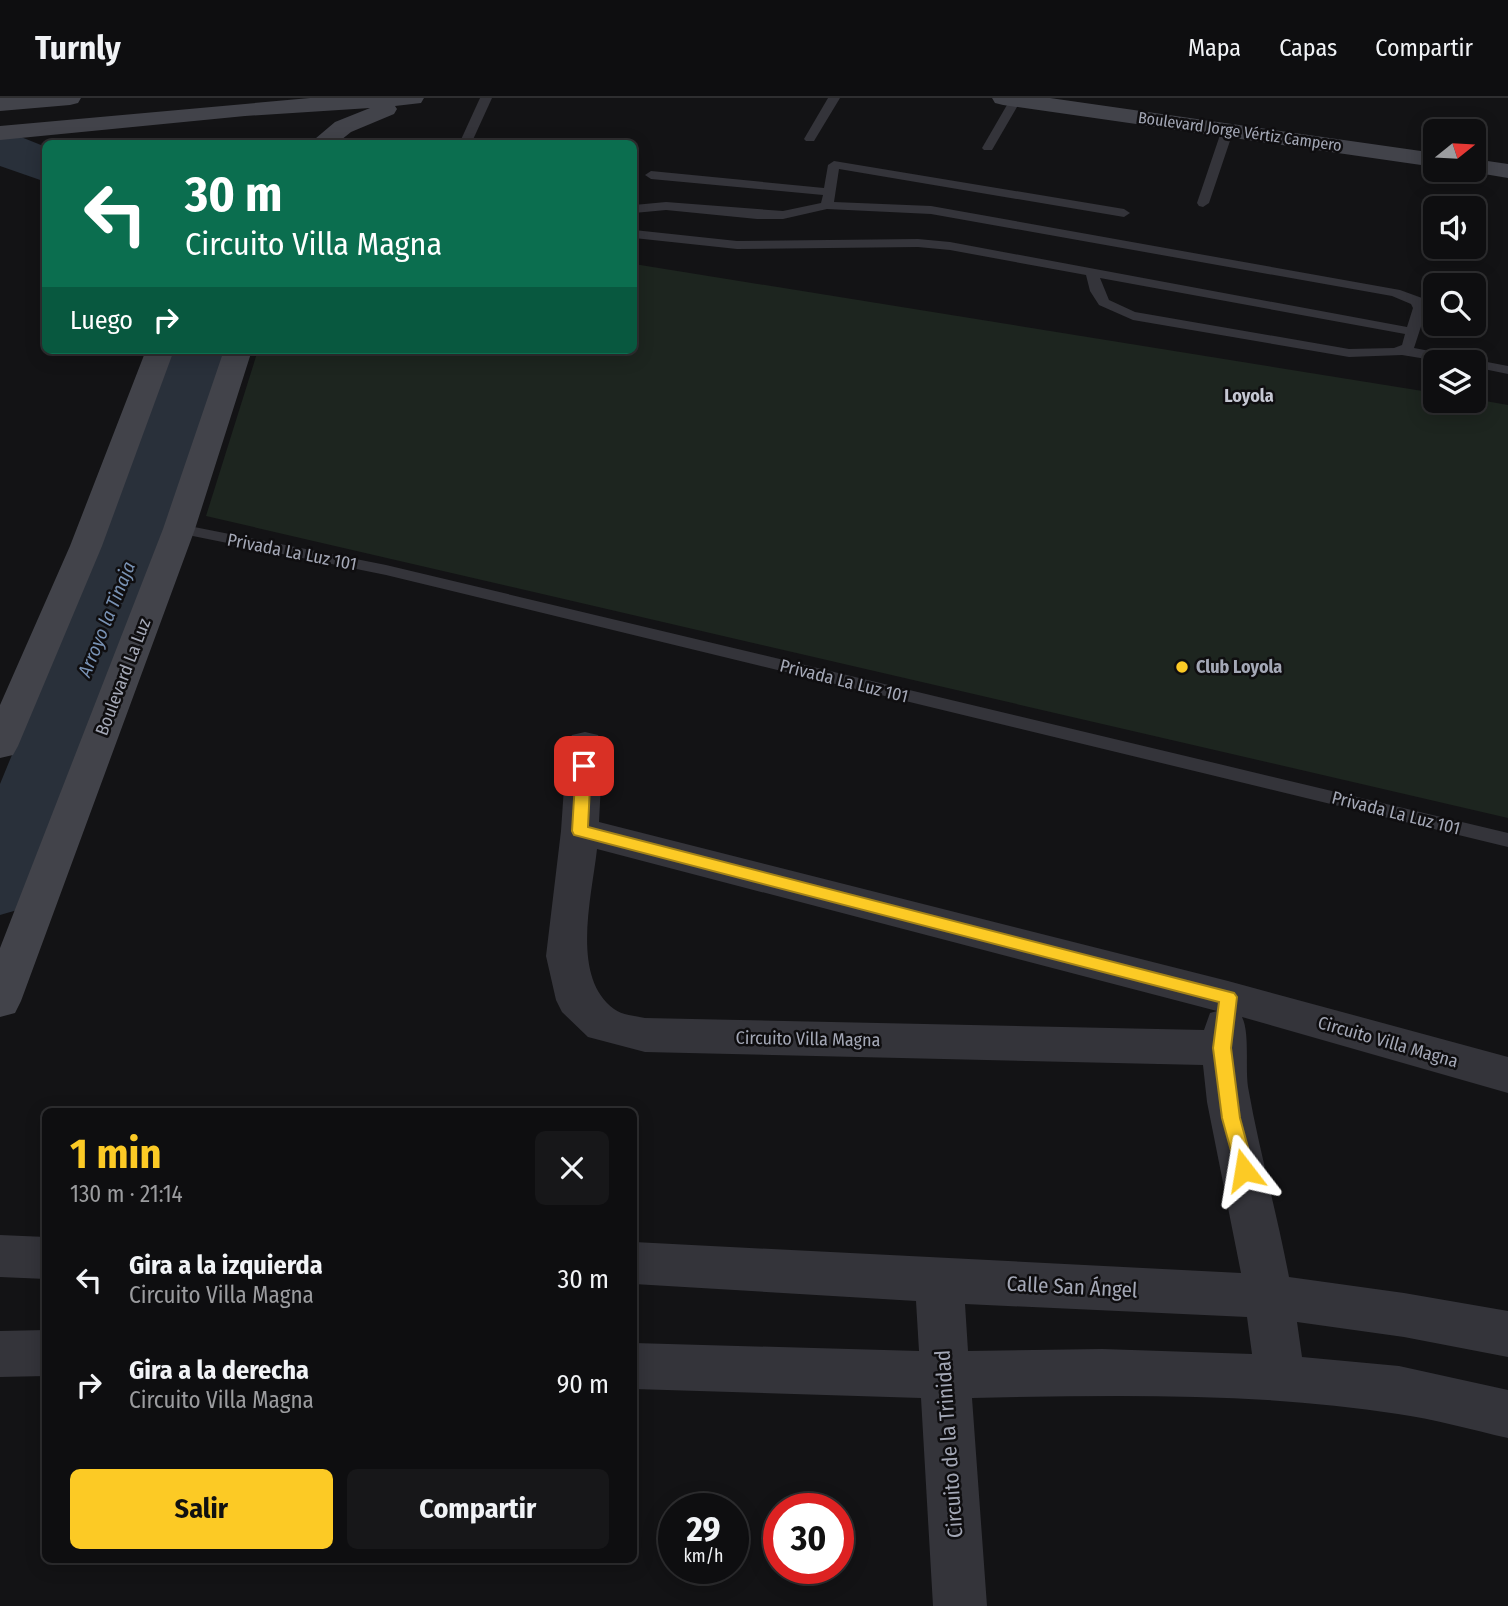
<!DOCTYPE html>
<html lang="es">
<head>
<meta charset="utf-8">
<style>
	:root { --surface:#0e0e10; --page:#171719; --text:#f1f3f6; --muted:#9b9c9f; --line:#2e2e30; --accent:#fcca25 }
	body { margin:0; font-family:"Fira Sans Condensed",sans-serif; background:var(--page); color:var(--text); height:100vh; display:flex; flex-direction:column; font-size:26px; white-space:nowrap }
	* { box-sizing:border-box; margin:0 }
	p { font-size:23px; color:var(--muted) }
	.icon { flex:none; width:38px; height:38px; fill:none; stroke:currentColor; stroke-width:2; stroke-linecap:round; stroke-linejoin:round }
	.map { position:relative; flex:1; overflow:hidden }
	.sheet { position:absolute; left:42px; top:1010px; width:595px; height:455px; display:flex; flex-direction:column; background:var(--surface); border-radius:10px; box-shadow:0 4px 18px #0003,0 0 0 2px var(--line) }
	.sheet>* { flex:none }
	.top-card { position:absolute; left:42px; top:42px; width:595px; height:214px; border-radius:10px; box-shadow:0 4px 18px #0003,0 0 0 2px var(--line); background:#0b6e4f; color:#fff; overflow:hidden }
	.needle { width:46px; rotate:72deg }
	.fabs { position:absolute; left:1423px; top:21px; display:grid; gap:14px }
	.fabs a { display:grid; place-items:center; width:63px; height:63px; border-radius:10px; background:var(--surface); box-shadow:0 4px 18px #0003,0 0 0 2px var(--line); font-size:35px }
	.speed { position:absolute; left:658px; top:1395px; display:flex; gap:14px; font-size:35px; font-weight:700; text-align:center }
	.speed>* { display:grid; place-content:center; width:91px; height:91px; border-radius:50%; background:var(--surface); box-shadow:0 4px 18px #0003,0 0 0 2px var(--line); line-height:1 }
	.speed small { font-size:18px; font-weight:400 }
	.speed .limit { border:10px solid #d22; background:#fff; color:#111 }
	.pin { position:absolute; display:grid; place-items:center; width:60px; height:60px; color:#fff; margin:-30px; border-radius:14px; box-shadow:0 4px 10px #0006 }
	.me { position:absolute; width:77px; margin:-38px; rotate:346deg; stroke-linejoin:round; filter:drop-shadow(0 0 5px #0008) }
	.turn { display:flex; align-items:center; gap:24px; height:147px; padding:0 28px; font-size:32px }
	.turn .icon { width:91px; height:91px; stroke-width:2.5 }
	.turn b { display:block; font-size:49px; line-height:60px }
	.then { display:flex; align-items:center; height:66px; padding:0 28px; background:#0003; gap:14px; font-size:26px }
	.round { display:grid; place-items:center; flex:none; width:74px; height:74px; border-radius:10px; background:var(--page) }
	.head { display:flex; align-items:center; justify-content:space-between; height:119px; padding:0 28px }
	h1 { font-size:42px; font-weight:700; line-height:52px; color:var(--accent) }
	.action { display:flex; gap:14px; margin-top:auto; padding:14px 28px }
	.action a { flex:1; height:80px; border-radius:10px; background:var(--accent); color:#111; font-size:28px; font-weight:700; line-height:80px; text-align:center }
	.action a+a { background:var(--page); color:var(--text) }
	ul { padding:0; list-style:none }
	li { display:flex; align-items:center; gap:21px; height:105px; padding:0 28px }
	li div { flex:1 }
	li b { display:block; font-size:26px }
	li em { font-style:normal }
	header { display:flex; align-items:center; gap:42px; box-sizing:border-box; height:98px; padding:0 35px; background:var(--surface); border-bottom:2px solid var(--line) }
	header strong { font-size:33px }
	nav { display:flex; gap:38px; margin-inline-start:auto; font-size:24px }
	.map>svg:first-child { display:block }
	.green { fill:#1d251f }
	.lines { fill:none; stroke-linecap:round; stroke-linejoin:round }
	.river { fill:#29303a; fill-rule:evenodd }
	.service { fill:#34343a; fill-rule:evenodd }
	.minor { fill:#34343a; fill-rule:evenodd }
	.secondary { fill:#42434a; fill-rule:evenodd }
	.route { fill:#fcca25; stroke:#a48318; stroke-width:2 }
	.poi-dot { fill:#fcca25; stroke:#0f0e10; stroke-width:2.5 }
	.labels { text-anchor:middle; stroke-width:5; stroke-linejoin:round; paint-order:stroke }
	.far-street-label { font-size:16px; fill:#a4a8b6; stroke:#0f0e10 }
	.far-quarter-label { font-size:18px; font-weight:bold; fill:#c5c7d2; stroke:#0f0e10 }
	.street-label { font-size:18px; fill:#a4a8b6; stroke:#0f0e10 }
	.poi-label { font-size:18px; font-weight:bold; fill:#a4a8b6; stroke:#0f0e10; text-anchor:start }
	.water-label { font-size:19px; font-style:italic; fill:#7992b4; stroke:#0f0e10 }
	.near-street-label { font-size:21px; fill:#a4a8b6; stroke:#0f0e10 }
</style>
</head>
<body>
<header>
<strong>Turnly</strong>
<nav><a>Mapa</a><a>Capas</a><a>Compartir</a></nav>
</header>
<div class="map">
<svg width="1508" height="1508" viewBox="0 0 1508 1508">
	<rect width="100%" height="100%" fill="#131315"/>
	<polygon class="green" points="634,166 1435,295 1435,303 1474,301 1508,307 1508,720 206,418 258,252 634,252"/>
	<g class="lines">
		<g class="river">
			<polygon points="0,35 21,39 46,49 46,84 0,68"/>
			<polygon points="168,252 230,252 199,362 149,507 68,725 44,785 31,808 0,817 0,686 118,399"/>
		</g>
		<g class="service">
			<polygon points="480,0 492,0 471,46 459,46"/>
			<polygon points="828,0 840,0 814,43 806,43 804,41"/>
			<polygon points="1011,0 1021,2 992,52 984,52 982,50"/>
			<polygon points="1228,28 1234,31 1209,105 1203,109 1199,108 1197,105 1222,31"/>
			<path d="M834,63L1124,111L1130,115L1124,119L839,71L834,104L931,108L1400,192L1422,200L1427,210L1414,250L1508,268V276L1474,269V264H1445L1402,257L1349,259L1133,222L1099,207L1090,193L1086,177L950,152L918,149L737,151L634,140V132L737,143L918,141L950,144L1407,229L1413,210L1411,206L1392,198L931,116L827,111L783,121H757L666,112L634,115V107L666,104L783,113L821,105L823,97L651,81L645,77L651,73L824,90L828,67ZM1100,180L1405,236L1402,247L1394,250L1349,251L1135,214L1109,202Z"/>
			<polygon points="179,426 386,467 1508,735 1508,749 386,477 173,434 171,431 173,428"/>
		</g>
		<g class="minor">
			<path d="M585,634L598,637L603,646L599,724L1228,883L1508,959V995L1242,919C1250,935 1245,969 1248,989C1259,1052 1277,1115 1289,1179L1404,1195L1508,1213V1259L1404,1239L1297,1224L1302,1259L1399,1268L1508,1292V1340C1472,1332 1435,1321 1398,1316C1258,1294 1113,1297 972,1300L987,1508H933L921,1300L634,1291V1245L919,1253L916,1203L634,1186V1144L1241,1175L1207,1004L1203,967L645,954L588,939L562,914L556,902L546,858L561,733L567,646L572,637ZM597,751L1217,913L1210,915L1204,932L645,920C635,918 622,917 614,911C570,879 592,798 597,751ZM965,1206L1247,1219L1252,1256L1102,1251L968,1253Z"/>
			<polygon points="0,1137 46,1139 46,1181 0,1179"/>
			<polygon points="46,1232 46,1278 0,1279 0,1233"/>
		</g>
		<g class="secondary">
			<polygon points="0,0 81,0 78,5 70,7 0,13"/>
			<polygon points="310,0 424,0 421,5 395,8 397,11 394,16 351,34 336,46 309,46 335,24 370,10 245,18 0,42 0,28"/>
			<polygon points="992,0 1050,0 1435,55 1435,69 1003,7 995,5"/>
			<polygon points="1474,61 1508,66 1508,80 1466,73 1474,72"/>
			<polygon points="146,252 174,252 102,448 18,648 13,657 0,660 0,607 70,448"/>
			<polygon points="224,252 252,252 195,431 21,903 15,915 0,919 0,850 163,431"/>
		</g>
	</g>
	<polygon class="route" points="584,662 591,668 588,729 1234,895 1237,899 1231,950 1240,1020 1254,1072 1251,1078 1244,1080 1238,1078 1222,1020 1213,950 1219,904 574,737 572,733 576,668"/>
	<circle class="poi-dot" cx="1182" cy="569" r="7"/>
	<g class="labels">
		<g class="far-street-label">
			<text transform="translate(1240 33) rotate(8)" y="6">Boulevard Jorge Vértiz Campero</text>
		</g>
		<g class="far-quarter-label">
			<text x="1249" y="304">Loyola</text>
		</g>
		<g class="street-label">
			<text transform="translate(292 454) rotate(11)" y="6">Privada La Luz 101</text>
			<text transform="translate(123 579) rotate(-69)" y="6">Boulevard La Luz</text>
			<text transform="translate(844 583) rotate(14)" y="6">Privada La Luz 101</text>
			<text transform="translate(1396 715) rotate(14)" y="6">Privada La Luz 101</text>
			<text transform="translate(808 941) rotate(1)" y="6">Circuito Villa Magna</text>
			<text transform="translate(1388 944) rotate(16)" y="6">Circuito Villa Magna</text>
		</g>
		<g class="poi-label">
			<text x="1196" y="575">Club Loyola</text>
		</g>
		<g class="water-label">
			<text transform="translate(106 521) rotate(-68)" y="7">Arroyo la Tinaja</text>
		</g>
		<g class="near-street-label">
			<text transform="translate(1072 1189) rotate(3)" y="7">Calle San Ángel</text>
			<text transform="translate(949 1346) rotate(-94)" y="7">Circuito de la Trinidad</text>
		</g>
	</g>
</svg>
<div class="fabs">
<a><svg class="needle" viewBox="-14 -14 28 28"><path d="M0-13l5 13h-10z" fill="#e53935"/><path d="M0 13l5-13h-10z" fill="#9b9c9f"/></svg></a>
<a><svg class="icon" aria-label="sound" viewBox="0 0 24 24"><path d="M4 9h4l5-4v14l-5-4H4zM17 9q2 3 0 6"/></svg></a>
<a><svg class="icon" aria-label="search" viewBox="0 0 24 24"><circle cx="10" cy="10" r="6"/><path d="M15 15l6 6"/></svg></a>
<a><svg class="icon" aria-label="layers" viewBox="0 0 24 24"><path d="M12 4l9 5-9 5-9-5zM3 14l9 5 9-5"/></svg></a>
</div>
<div class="speed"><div>29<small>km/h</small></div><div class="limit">30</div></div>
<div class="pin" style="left:584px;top:668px;background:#d93025"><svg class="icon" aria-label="arrive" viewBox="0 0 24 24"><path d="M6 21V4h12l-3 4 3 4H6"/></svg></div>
<svg class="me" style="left:1244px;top:1072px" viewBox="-20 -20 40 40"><path d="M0-17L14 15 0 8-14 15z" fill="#fcca25" stroke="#fff" stroke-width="4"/></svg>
<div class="top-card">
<div class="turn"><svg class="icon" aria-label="left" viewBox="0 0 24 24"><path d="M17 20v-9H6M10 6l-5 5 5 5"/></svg><div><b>30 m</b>Circuito Villa Magna</div></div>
<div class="then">Luego<svg class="icon" aria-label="right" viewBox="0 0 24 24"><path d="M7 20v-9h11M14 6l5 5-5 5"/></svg></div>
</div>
<section class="sheet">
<div class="head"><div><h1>1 min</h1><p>130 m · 21:14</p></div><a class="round"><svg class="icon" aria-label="close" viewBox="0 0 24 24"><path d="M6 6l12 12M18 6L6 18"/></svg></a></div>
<ul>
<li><svg class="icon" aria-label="left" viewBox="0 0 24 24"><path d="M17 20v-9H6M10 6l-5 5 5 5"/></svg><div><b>Gira a la izquierda</b><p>Circuito Villa Magna</p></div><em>30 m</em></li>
<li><svg class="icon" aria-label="right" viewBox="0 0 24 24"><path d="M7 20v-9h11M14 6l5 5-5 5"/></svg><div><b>Gira a la derecha</b><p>Circuito Villa Magna</p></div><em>90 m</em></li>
</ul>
<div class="action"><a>Salir</a><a>Compartir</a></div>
</section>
</div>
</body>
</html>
